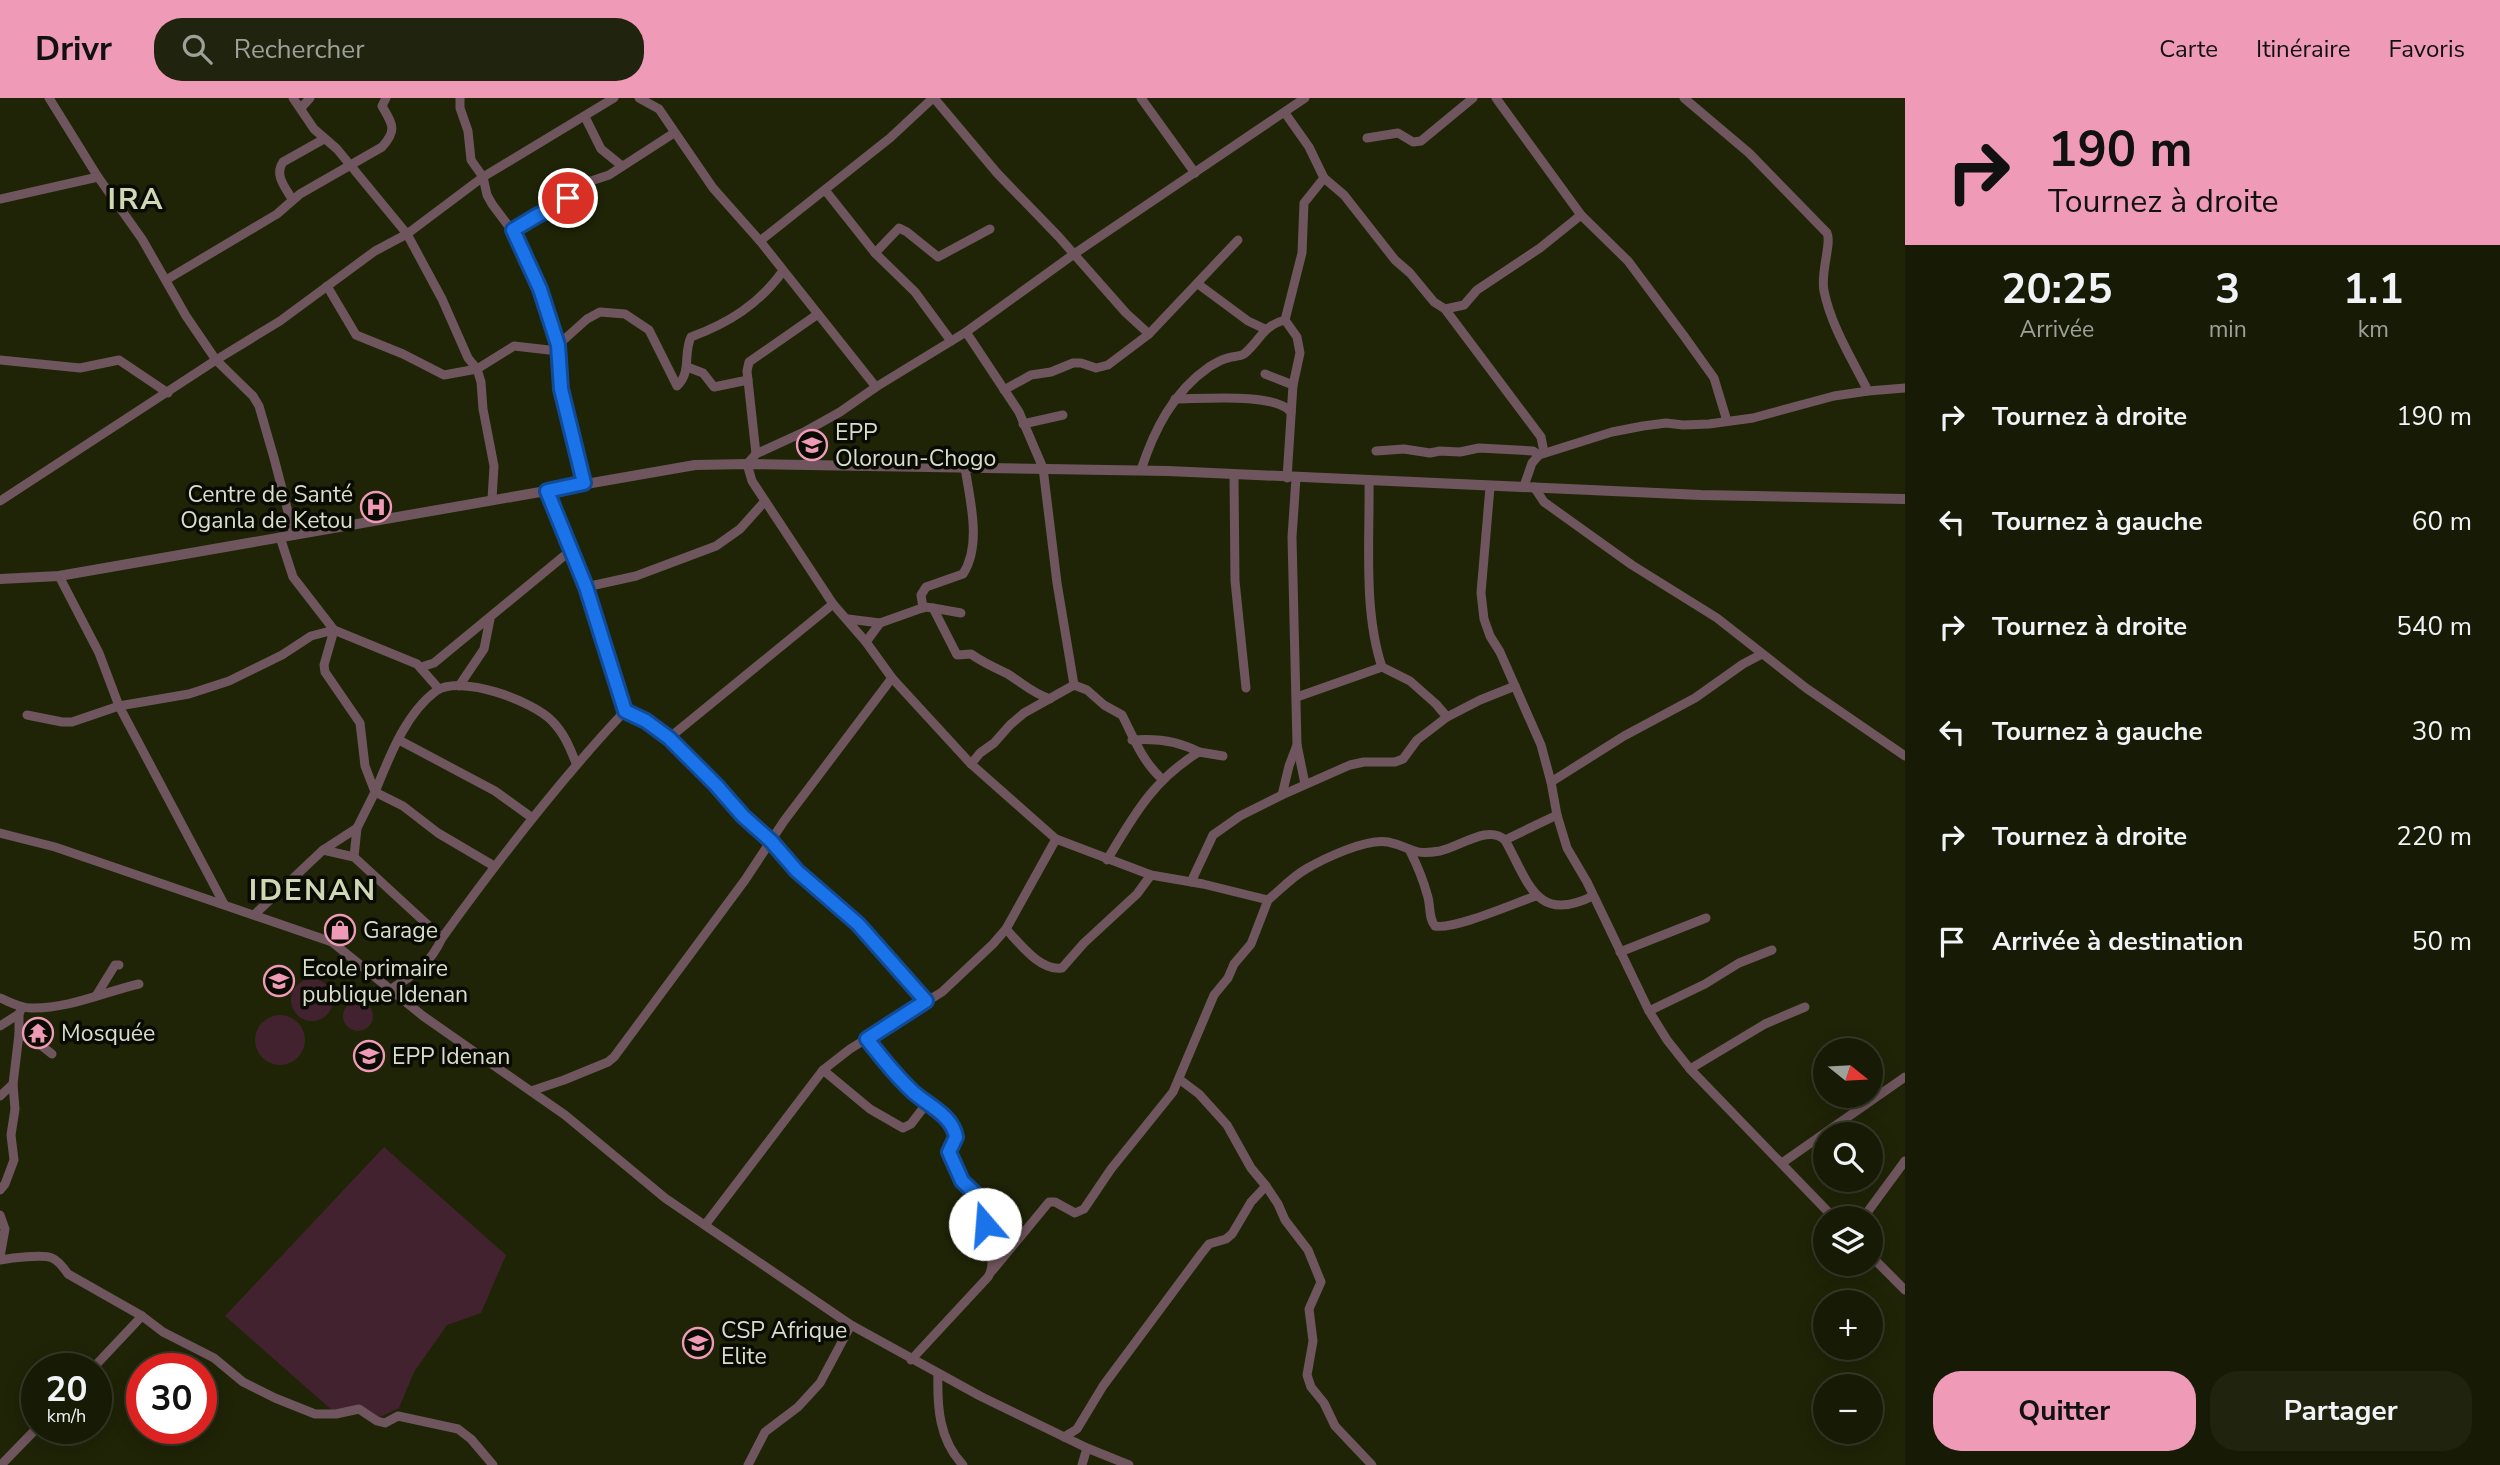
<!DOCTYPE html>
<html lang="fr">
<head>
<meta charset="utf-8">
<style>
	:root { --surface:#171b05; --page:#20240f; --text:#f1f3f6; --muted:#9ea19a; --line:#363927; --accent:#ef9ab7 }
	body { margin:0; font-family:"Nunito Sans",sans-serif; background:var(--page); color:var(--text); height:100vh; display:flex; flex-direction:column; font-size:26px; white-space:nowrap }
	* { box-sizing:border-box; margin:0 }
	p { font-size:23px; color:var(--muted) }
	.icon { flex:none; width:38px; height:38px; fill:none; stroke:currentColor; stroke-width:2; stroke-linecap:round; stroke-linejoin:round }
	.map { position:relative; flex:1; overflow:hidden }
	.sheet { display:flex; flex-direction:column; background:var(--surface); width:595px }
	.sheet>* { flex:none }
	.top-card { background:#ef9ab7; color:#111; overflow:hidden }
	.needle { width:46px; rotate:108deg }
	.buttons { position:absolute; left:1813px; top:940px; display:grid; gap:14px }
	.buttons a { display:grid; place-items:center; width:70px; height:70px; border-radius:50%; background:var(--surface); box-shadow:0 4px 18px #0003,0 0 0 2px var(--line); font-size:35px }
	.speed { position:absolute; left:21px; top:1255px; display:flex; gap:14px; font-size:35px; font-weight:700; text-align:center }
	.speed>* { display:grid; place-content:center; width:91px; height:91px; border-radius:50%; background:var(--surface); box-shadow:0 4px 18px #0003,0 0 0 2px var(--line); line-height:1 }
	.speed small { font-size:18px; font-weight:400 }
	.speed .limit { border:10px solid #d22; background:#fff; color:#111 }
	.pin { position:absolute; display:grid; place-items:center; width:60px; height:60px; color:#fff; margin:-30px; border:4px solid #fff; border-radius:50%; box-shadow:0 2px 7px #0007 }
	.me { position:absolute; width:77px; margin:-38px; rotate:342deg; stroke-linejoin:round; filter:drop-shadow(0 0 5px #0008) }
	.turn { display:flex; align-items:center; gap:24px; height:147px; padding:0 28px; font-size:32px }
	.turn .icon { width:91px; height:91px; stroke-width:2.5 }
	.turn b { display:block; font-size:49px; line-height:60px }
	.eta { display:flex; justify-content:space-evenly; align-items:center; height:119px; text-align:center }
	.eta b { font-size:42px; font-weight:700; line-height:49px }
	.primary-button { display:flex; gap:14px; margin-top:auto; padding:14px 28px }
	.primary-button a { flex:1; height:80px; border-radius:28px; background:var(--accent); color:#111; font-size:28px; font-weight:700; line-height:80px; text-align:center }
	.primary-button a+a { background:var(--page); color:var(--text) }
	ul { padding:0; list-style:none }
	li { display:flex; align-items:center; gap:21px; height:105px; padding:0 28px }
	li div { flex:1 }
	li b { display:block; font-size:26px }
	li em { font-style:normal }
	header { display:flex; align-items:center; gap:42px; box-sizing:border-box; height:98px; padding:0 35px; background:var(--accent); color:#111 }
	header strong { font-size:33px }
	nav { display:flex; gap:38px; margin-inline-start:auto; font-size:24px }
	.search { width:490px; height:63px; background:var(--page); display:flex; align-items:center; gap:18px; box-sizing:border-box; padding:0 24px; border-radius:28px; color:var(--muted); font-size:26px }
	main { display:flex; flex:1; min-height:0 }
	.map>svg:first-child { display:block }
	.green { fill:#42222e }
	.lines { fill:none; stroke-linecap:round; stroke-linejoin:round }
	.minor { stroke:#6f555d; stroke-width:9 }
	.tertiary { stroke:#6f555d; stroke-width:10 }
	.route-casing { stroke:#114b97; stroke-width:18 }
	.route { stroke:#1a73e8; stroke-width:12 }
	.labels { text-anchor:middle; stroke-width:7; stroke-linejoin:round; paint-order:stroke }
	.poi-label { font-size:23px; fill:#d8ddcc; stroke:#0a0c03; text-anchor:start }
	.district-label { font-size:30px; font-weight:bold; letter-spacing:2px; fill:#cfd7b5; stroke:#0a0c03 }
</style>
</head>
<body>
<header>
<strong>Drivr</strong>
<div class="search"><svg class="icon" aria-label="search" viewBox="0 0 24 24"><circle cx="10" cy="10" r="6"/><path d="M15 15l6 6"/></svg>Rechercher</div>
<nav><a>Carte</a><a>Itinéraire</a><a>Favoris</a></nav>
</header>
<main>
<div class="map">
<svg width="1905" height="1367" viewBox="0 0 1905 1367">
	<rect width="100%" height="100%" fill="#1f2407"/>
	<g class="green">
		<circle cx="312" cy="902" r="21"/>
		<circle cx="358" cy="918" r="15"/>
		<circle cx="280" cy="942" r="25"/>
		<polygon points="384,1049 506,1157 481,1215 447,1227 414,1274 399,1310 376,1321 360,1308 334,1314 225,1218"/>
	</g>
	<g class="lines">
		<g class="minor">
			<polyline points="49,0 98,79 142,141 186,218 216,262 253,298 259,308 274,360 294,437"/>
			<polyline points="293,0 314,31 337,51 407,136 442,201 468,260 477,271 481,284 483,311 494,368 492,401"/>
			<polyline points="460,0 460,10 468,33 471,62 483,79 487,97 492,106 519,142 540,192 558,247 561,291 585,385"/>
			<polyline points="639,0 659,11 713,90 760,143 876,289"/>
			<polyline points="934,0 997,75 1058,138 1126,215 1149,236"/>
			<polyline points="1141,0 1195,75"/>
			<path d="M1305,0L1074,156L966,234L876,289L840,314L806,333L756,356L747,366L752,383L833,506L866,544L892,580L971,666L1056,741L1151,777L1203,786L1268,802C1280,792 1292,779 1306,771C1325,760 1367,740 1388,744C1413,749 1409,758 1440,753C1460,749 1488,726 1505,742C1529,785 1536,826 1593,798"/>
			<polyline points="1496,0 1581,117"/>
			<path d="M1684,0L1749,55L1827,135C1832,145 1820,175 1824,193C1831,228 1852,261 1868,293"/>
			<polyline points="301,10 310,0"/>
			<polyline points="1285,15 1309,49 1324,80 1304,105 1302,155 1285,222 1297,239 1300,255 1293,287 1287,380"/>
			<polyline points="585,19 601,51 622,68"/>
			<polyline points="1367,40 1398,35 1413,44 1421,43 1473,0"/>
			<polyline points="1324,80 1344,97 1395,162 1410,175 1434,204 1445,211 1464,207 1477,192 1540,150 1581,117 1628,163 1684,238 1714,280 1727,323"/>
			<polyline points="825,92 875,155 915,194 951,243"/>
			<polyline points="0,101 98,79"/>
			<path d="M292,101C285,89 274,77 283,64L324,41"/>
			<polyline points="513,132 538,117 563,106 573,89 609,77 674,35"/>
			<polyline points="760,143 890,40 933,0"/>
			<polyline points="875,155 899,130 907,134 938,159 990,131"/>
			<path d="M166,182L277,116L300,96L382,49C398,31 392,26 382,8L386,0"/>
			<polyline points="1198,186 1248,223 1265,231"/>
			<polyline points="327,188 356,237 403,256 444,277 477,271 514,248 558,253"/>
			<polyline points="1445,211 1541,339 1544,354"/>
			<polyline points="966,234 1019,314 1043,370 1057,485 1074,587"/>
			<path d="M558,247L587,221L600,214L625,216L649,232L677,288C692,274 683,255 691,239C729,225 759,206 783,173"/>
			<polyline points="0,262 80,270 119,262 168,295"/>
			<polyline points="687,269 703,275 714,289 748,282"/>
			<polyline points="1265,276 1293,287"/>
			<polyline points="1004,292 1031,277 1051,274 1073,265 1081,265 1096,270 1108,267 1149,236 1238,142"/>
			<path d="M1175,301C1201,301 1274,294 1291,314"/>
			<polyline points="1023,326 1063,317"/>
			<polyline points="1376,353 1404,351 1430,355 1440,353 1460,354 1479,350 1533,353 1539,357"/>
			<polyline points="756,356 747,273 749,264 818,216"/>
			<path d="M1141,372C1154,332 1173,294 1209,269C1214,266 1222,261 1228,260C1234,258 1239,259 1244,256C1260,243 1262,228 1285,222"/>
			<polyline points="1234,377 1235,483 1246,590"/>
			<path d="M1369,383C1370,441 1363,513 1382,569L1410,583L1436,606L1447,619"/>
			<polyline points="1524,388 1532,365 1539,357 1612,334 1643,328 1666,325 1683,327 1709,326 1753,320 1834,298 1868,293 1905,290"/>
			<polyline points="1490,389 1481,495 1484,521 1490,538 1500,554 1541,647 1551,684 1557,717 1567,750 1587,784 1649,913 1667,942 1690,971 1834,1120"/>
			<polyline points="1534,389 1544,404 1632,467 1717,520 1806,590 1905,658"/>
			<polyline points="547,393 586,489 625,613 646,623 669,640 716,687 743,718 771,743 797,773 858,826 926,903"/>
			<polyline points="0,403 216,262 280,223 375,153 407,136 483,79 614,0"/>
			<polyline points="280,439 293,479 334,532 324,567 325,574 360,625 365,668 375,694 357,730 354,759"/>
			<polyline points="59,478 99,555 119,608 224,806"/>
			<polyline points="586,489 636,478 716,448 740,431 765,403"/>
			<path d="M923,510L921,497L926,489L963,476C982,447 970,402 965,370"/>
			<polyline points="933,510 961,515"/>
			<polyline points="848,521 880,525"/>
			<path d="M866,544L880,525L925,509L933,510L957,557L971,556C982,564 993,569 1006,575C1023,585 1030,594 1050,601"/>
			<polyline points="421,569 434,565 570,453"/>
			<polyline points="459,588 484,551 490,521"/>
			<polyline points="1297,599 1382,569"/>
			<polyline points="27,617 62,624 72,624 119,608 189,596 229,583 282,557 311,538 334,532 417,566 439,591"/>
			<polyline points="669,640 833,506"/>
			<polyline points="399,642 495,693 531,719"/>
			<path d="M1132,642C1155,640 1179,643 1199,654"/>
			<polyline points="1297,647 1305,686"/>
			<path d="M971,666L980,655L994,645L1010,627L1024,615L1074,587L1087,592L1104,607L1122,617C1134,640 1142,663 1162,681"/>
			<polyline points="1551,684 1624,638 1695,600 1743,566 1762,556"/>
			<polyline points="1282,697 1350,667 1364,664 1395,664 1403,661 1417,642 1447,619 1480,602 1515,588"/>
			<polyline points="0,735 55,749 332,844 423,918 565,1017 665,1100 851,1227 980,1298 1087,1350 1129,1367"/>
			<polyline points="1505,742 1557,717"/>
			<polyline points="323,752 354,759 442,840"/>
			<path d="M1410,753C1417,767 1423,781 1427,796C1431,806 1428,820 1435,828C1454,832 1515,805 1536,798"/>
			<path d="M1107,762C1134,717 1153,682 1199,654L1223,658"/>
			<path d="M494,768L438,735L403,708L375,694C389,660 405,616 436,593C461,576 533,603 552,623C564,635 570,650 576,665"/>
			<polyline points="1191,784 1213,737 1240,718 1282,697 1289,668 1297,647 1292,439 1296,380"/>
			<polyline points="255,816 323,752 357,730"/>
			<path d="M1006,831C1020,846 1040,873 1062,870L1084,845L1137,796L1151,777"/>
			<polyline points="1620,854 1706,820"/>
			<path d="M391,891C414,877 431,865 442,840C499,761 558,684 625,613"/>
			<polyline points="96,898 115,867 119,867"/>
			<path d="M0,900C10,904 20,910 31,910C68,911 104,894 139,886"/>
			<polyline points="22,909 19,916 19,936 38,945 52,956"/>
			<polyline points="1649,913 1705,886 1739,865 1772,852"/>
			<polyline points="0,928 19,916"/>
			<path d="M867,941L910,992L939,1013L949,1024L956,1039L949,1053L962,1083L985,1106C986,1112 984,1117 985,1123C987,1140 998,1164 988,1179L911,1262"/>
			<polyline points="1690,971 1765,926 1805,909"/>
			<polyline points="823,972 870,1011 903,1030 911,1026 927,1005"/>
			<polyline points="1179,981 1199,996 1227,1027 1251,1070 1266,1088 1278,1106 1285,1122 1308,1152 1321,1184 1309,1211 1313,1243 1307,1277 1311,1289 1324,1305 1335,1328 1372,1367"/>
			<polyline points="531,993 564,982 608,964 614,959 745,782 784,723 892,580"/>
			<polyline points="0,998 13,986"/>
			<polyline points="1782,1065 1905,979"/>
			<polyline points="0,1092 5,1086 14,1062 11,1037 15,1011 13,986 19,936"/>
			<polyline points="0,1117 5,1131 0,1159"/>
			<polyline points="1863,1120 1905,1063"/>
			<polyline points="705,1127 823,972 850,951 942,894 993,846 1006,831 1056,741"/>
			<polyline points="1871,1158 1905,1192"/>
			<path d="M0,1162C11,1160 43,1156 52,1160C59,1163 64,1170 68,1176L142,1218L163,1234L214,1260L243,1284L275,1300L315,1316H336L359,1311L377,1323L385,1325L398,1318L458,1331L471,1341L493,1367"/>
			<polyline points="992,1173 1049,1104 1055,1104 1075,1115 1084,1111 1111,1071 1173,994 1214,897 1228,880 1234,866 1251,846 1268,802"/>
			<polyline points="93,1270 142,1218"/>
			<path d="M938,1275C937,1309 939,1342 963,1367"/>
			<polyline points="1064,1339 1077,1331 1103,1288 1201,1156 1209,1146 1226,1141 1232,1136 1251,1104 1266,1088"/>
			<polyline points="1,1367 37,1330"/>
			<polyline points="748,1367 765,1334 798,1309 820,1285 851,1227"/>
			<polyline points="1082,1367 1087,1350"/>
		</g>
		<polyline class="tertiary" points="0,481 59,478 695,367 747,366 1168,373 1701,397 1905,401"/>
	</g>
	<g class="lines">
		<g class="route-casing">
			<path id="route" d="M568,100L563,106L538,117L513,132L540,191L558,247L561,291L584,385L547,393L586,489L625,613L646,623L669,640L716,687L743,718L771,743L797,773L858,826L926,903L867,941C881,959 895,977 911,992C926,1007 952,1016 956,1039L949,1054L962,1083L985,1105V1126"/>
		</g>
		<use href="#route" class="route"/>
	</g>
	<defs>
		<g id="school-ring" transform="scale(1.575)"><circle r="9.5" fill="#0a0c03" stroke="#ef9ab7" stroke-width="1.5"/><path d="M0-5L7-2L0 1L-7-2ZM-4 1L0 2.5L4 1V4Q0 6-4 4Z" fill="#ef9ab7"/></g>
		<g id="hospital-ring" transform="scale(1.575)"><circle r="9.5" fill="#0a0c03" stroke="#ef9ab7" stroke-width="1.5"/><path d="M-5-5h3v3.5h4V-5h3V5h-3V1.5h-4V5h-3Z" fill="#ef9ab7"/></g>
		<g id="shop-ring" transform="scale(1.575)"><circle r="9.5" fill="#0a0c03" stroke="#ef9ab7" stroke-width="1.5"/><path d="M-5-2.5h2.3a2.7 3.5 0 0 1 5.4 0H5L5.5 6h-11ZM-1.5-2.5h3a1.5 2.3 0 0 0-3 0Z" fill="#ef9ab7"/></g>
		<g id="temple-ring" transform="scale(1.575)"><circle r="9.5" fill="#0a0c03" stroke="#ef9ab7" stroke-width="1.5"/><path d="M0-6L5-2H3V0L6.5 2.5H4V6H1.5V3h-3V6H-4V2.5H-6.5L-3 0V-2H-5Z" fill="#ef9ab7"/></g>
	</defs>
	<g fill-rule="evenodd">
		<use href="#school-ring" x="812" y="347"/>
		<use href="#hospital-ring" x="376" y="409"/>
		<use href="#shop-ring" x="340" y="832"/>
		<use href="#school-ring" x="279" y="883"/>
		<use href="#temple-ring" x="38" y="935"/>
		<use href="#school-ring" x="369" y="958"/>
		<use href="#school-ring" x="698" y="1245"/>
	</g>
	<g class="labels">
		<g class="poi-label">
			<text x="835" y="342">EPP<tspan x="835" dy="26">Oloroun-Chogo</tspan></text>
			<text x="353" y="404" text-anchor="end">Centre de Santé<tspan x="353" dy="26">Oganla de Ketou</tspan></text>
			<text x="363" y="840">Garage</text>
			<text x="302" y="878">Ecole primaire<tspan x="302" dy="26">publique Idenan</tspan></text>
			<text x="61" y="943">Mosquée</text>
			<text x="392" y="966">EPP Idenan</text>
			<text x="721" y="1240">CSP Afrique<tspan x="721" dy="26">Elite</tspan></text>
		</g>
		<g class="district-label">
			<text x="136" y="111">IRA</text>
			<text x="313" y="802">IDENAN</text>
		</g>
	</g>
</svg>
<div class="buttons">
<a><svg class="needle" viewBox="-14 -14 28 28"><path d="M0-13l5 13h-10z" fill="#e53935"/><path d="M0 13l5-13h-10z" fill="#9ea19a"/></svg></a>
<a><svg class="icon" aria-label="search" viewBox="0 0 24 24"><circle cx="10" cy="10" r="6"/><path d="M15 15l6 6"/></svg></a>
<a><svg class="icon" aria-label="layers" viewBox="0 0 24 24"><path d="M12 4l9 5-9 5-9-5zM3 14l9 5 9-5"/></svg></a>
<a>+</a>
<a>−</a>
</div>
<div class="speed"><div>20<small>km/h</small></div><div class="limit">30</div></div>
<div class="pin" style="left:568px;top:100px;background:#d93025"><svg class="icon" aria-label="arrive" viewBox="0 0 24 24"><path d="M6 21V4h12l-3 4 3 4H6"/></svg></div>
<svg class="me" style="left:985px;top:1126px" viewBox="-20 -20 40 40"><circle r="19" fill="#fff"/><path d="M0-13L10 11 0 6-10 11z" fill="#1a73e8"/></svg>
</div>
<section class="sheet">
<div class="top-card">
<div class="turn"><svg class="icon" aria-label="right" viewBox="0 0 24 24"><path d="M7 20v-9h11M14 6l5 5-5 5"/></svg><div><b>190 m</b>Tournez à droite</div></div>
</div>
<div class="eta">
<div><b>20:25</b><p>Arrivée</p></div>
<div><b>3</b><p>min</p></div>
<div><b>1.1</b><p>km</p></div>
</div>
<ul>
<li><svg class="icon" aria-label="right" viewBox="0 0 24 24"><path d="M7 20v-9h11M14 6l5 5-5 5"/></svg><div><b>Tournez à droite</b></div><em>190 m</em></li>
<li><svg class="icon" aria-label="left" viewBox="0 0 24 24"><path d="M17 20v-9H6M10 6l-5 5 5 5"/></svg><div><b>Tournez à gauche</b></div><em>60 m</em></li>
<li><svg class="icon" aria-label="right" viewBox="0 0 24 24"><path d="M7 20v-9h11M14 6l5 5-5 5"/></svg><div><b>Tournez à droite</b></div><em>540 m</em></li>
<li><svg class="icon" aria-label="left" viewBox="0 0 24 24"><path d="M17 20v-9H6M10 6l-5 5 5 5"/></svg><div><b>Tournez à gauche</b></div><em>30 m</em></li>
<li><svg class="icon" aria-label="right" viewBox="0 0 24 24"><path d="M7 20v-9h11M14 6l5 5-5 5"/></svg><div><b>Tournez à droite</b></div><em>220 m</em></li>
<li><svg class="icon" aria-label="arrive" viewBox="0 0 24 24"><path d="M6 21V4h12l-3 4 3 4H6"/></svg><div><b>Arrivée à destination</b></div><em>50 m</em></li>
</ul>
<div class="primary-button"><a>Quitter</a><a>Partager</a></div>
</section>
</main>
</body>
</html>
